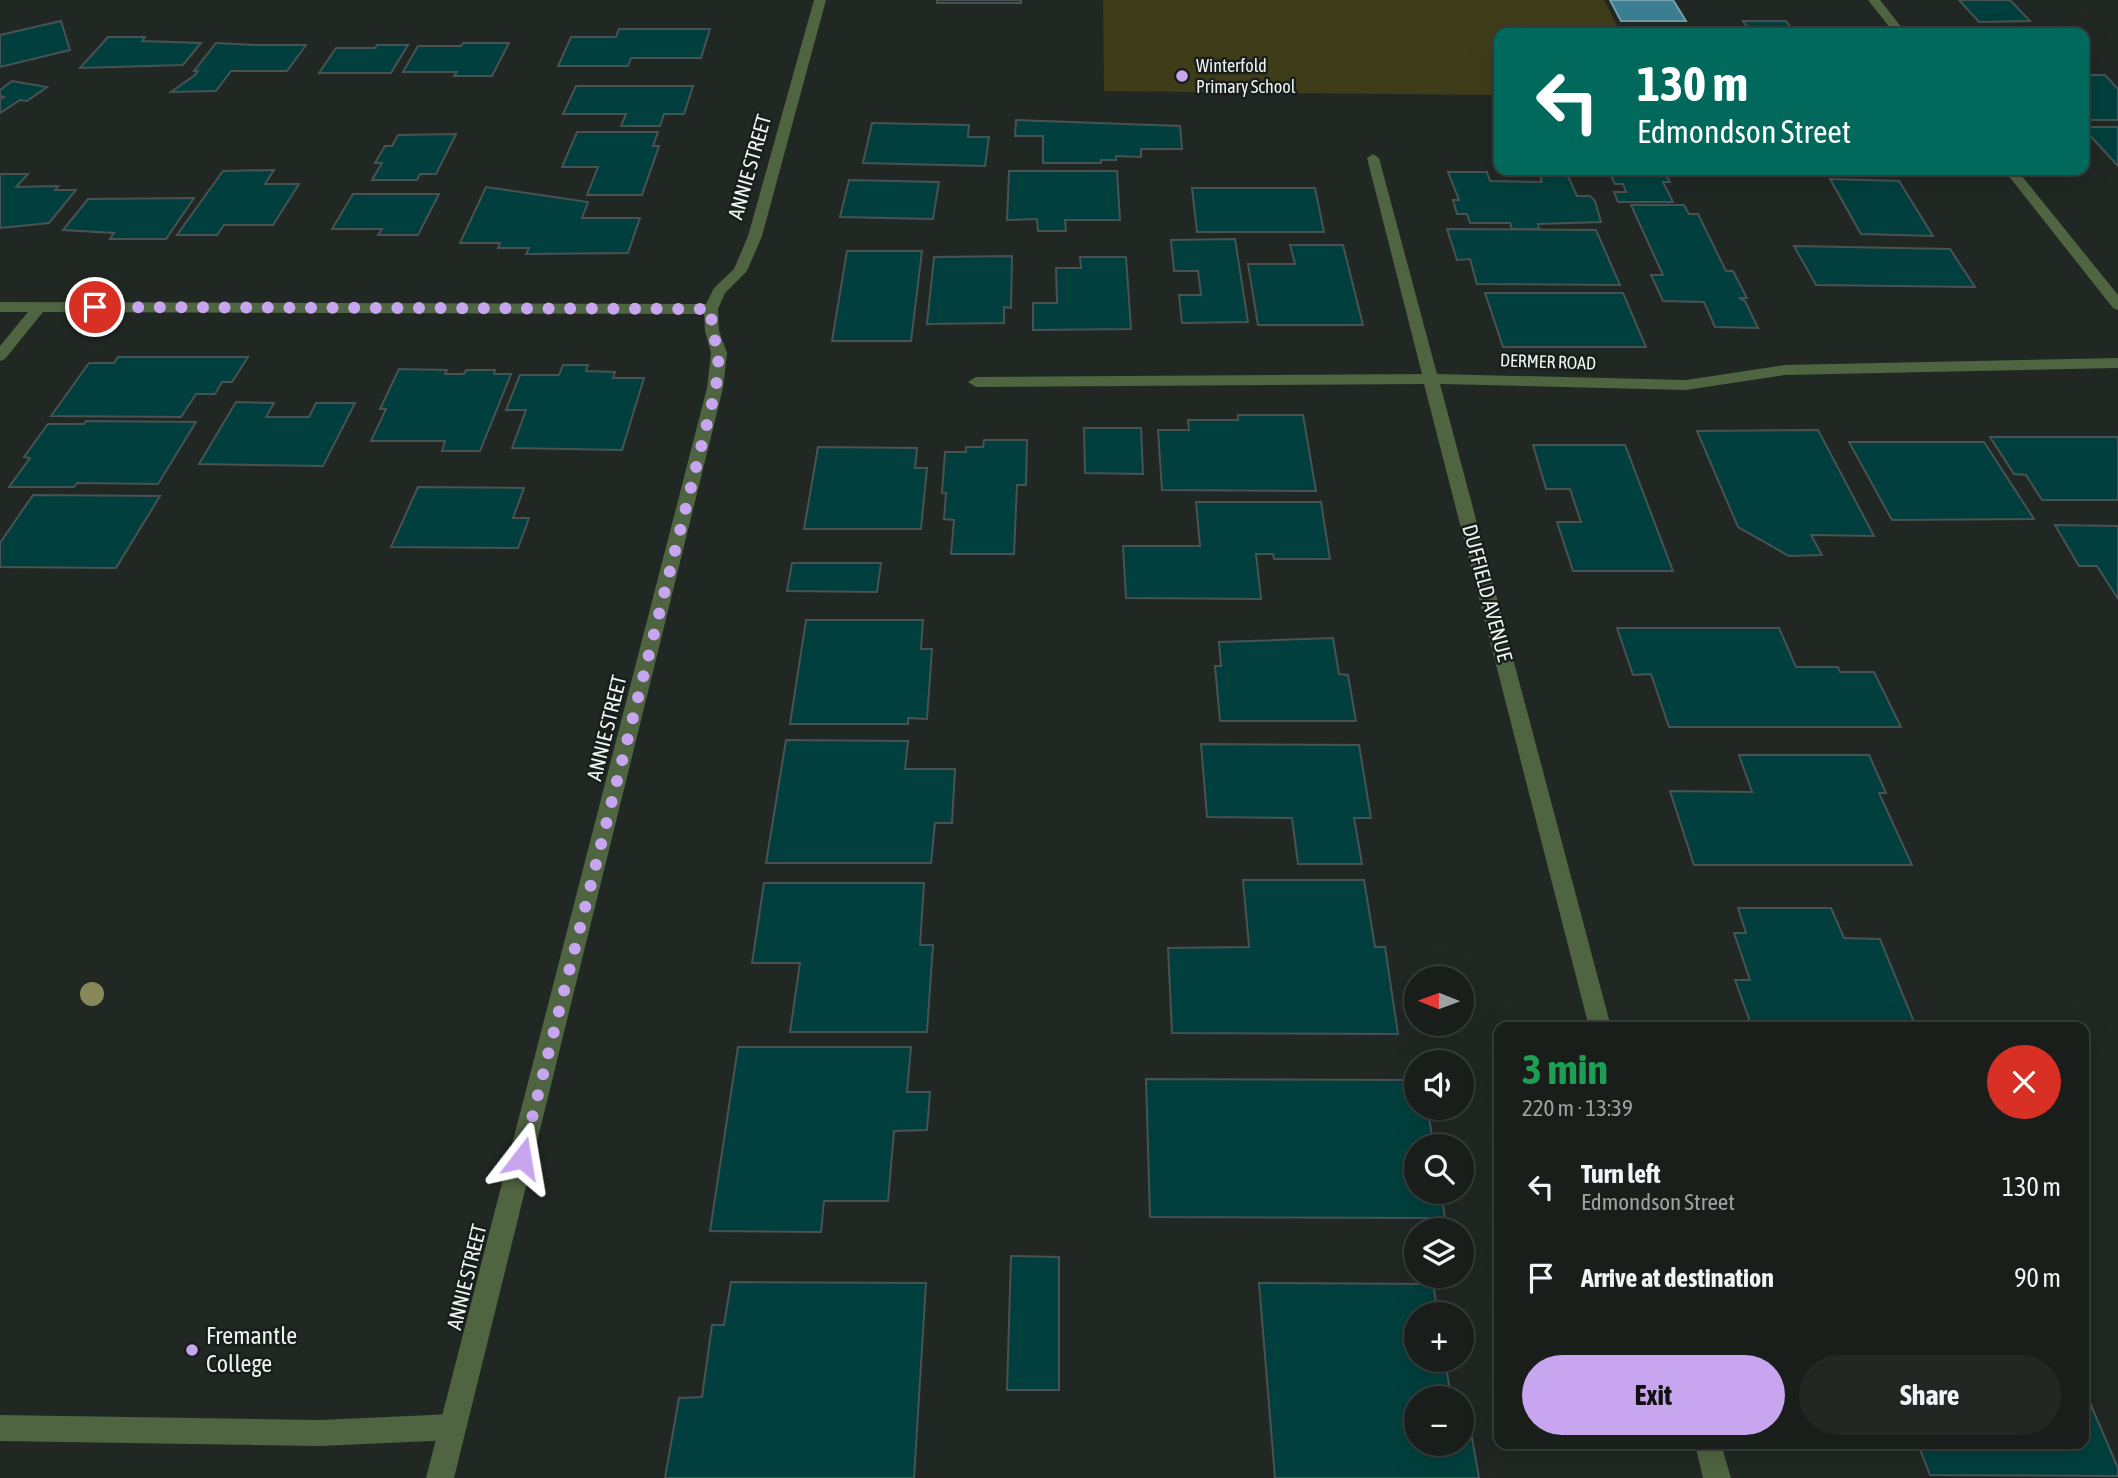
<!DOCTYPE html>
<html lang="en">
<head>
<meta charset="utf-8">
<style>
	:root { --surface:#191e1b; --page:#222724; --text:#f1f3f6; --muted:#9fa2a3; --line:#373c3a; --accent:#c8a6ef }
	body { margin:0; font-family:"Asap Condensed",sans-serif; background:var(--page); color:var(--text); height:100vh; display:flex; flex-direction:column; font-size:26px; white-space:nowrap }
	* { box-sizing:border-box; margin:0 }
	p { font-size:23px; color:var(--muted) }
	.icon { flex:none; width:38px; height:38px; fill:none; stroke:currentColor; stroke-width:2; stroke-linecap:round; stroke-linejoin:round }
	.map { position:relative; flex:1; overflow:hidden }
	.side { position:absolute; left:1494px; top:1022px; width:595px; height:427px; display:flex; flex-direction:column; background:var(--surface); border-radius:14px; box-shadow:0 7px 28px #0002,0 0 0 2px var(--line) }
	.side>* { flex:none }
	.banner { position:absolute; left:1494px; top:28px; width:595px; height:147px; border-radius:14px; box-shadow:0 7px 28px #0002,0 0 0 2px var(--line); background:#00695c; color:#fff; overflow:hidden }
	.needle { width:46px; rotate:271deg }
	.tools { position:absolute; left:1404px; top:966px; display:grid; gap:14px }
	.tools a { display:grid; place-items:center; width:70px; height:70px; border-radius:50%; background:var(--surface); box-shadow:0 7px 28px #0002,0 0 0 2px var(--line); font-size:35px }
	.pin { position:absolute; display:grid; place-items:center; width:60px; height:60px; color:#fff; margin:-30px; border:4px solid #fff; border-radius:50%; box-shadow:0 2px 7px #0007 }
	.me { position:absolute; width:77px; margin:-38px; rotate:14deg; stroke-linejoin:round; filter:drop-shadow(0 0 5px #0008) }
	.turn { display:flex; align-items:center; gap:24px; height:147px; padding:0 28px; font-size:32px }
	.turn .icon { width:91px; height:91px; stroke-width:2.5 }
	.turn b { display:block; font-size:49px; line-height:60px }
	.round { display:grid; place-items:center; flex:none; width:74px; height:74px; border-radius:37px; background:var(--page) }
	.head { display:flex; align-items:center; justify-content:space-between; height:119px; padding:0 28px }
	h1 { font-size:42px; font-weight:700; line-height:52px; color:#1e9e55 }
	.button { display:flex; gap:14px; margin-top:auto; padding:14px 28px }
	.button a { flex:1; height:80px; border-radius:42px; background:var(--accent); color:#111; font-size:28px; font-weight:700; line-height:80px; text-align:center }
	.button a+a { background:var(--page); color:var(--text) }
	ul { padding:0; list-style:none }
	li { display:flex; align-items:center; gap:21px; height:91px; padding:0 28px }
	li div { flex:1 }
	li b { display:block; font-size:26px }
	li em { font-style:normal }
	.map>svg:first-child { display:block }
	.green { fill:#3f3d19 }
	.water { fill:#3c7e92; stroke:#71a1ae; stroke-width:2 }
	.building { fill:#003f3d; stroke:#495252; stroke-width:2; fill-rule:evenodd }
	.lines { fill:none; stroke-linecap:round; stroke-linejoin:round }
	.service { fill:#4f6441; fill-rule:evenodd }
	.minor { fill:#4f6441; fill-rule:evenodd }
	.tree { fill:#878859 }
	.route { stroke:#c8a6ef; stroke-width:12; stroke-dasharray:0 21.6 }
	.poi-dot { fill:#c8a6ef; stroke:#181e1b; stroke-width:2.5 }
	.labels { text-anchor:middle; stroke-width:5; stroke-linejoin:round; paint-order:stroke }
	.far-poi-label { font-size:18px; fill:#eef3f0; stroke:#181e1b; text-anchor:start }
	.far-street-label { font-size:18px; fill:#eef3f0; stroke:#181e1b }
	.street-label { font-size:21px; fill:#eef3f0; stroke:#181e1b }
	.near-poi-label { font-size:24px; fill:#eef3f0; stroke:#181e1b; text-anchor:start }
</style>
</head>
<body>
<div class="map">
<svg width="2118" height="1478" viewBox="0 0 2118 1478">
	<rect width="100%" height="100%" fill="#212824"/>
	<polygon class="green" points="1103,0 1604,0 1621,33 1500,33 1500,95 1104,91"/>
	<polygon class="water" points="1610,0 1673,0 1686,21 1621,21"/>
	<g class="building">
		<rect x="937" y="0" width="84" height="3"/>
		<polygon points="1959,0 2010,0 2030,21 1979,22"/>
		<polygon points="61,21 70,50 0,67 0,35"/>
		<polygon points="1743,21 1786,21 1795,33 1751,33"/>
		<polygon points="1992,28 2052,28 2057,33 1996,33"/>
		<polygon points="619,29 710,29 701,58 631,58 628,66 558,66 571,37 616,37"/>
		<polygon points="108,37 145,37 142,41 201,43 183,65 80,68"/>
		<polygon points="216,43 255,45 306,45 287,71 231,71 216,91 171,92 195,75 198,71 194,71"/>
		<polygon points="463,43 509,43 492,76 454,76 457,72 403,72 418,46 461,46"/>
		<polygon points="377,45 408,45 391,73 319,73 336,48 375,48"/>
		<polygon points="2084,75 2105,75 2118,89 2118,120 2084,120"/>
		<polygon points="12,81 47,87 27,101 20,100 0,113 0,99 4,97 0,96 0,90"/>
		<polygon points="576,86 693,86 684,114 664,114 660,126 621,126 626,114 563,114"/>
		<polygon points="1016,120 1180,126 1182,149 1141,149 1141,157 1116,156 1116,160 1101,160 1101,163 1043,163 1043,136 1015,136"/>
		<polygon points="872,123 969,125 968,137 989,137 985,166 863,163"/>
		<polygon points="2084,127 2118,127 2118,166 2084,129"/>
		<polygon points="577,132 658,132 653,146 659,146 642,195 587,195 598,167 562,167"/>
		<polygon points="456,134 436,174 420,174 417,180 372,180 382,163 375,163 385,146 392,146 398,135"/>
		<polygon points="274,170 265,184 299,184 273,225 224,225 217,235 177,235 223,171"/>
		<polygon points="1608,170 1673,170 1664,172 1670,182 1663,182 1673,202 1618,202 1614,192 1626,192 1623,184 1615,184"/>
		<polygon points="1796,170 1883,170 1886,175 1800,176"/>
		<polygon points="1009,171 1117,171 1120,220 1065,220 1066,231 1038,231 1037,219 1007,220"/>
		<polygon points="1448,172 1487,172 1490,181 1542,182 1539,172 1566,172 1577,196 1590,196 1595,201 1601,222 1538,224 1539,229 1512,229 1510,223 1470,223 1467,214 1457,214 1453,200 1459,200"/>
		<polygon points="0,174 28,174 16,187 58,186 55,190 76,190 49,223 0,228"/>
		<polygon points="1830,179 1899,181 1933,236 1861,234"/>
		<polygon points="849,180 939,182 933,219 840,217"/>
		<polygon points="486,187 588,202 582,218 640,218 628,253 526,254 529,248 498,248 500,243 460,243"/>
		<polygon points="1192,188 1315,188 1324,232 1197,232"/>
		<polygon points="353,194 439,194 418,235 378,235 382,229 332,229"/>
		<polygon points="194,198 166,239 110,239 114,233 63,230 88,199"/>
		<polygon points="1631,205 1684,205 1689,214 1698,214 1726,271 1733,271 1747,298 1739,298 1745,301 1758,328 1715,327 1704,302 1663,301 1651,275 1663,275"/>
		<polygon points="1447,229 1596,230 1620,285 1477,284 1470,259 1457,260"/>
		<polygon points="1235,239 1248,322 1182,323 1179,295 1201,295 1198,271 1174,271 1171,240"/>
		<polygon points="1290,245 1343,245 1363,325 1258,325 1248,264 1295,264"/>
		<polygon points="1794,246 1950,249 1975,287 1816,285"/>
		<polygon points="847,251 922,251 911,341 832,341"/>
		<polygon points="1012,256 1011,308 1004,307 1004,323 927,324 934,257"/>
		<polygon points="1080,257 1126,257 1131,329 1033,330 1033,303 1057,303 1056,268 1081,268"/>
		<polygon points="1485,293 1623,293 1646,347 1503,347"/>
		<polygon points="118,357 248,357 232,382 222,382 215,394 196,394 181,417 51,416 89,363 114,363"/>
		<polygon points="563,365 588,365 586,371 615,372 613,378 644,378 622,450 512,448 526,410 506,410 520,375 559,375"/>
		<polygon points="399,369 447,370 445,374 464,374 466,370 495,370 494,374 511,374 480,451 442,451 445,441 371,441 386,409 380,409"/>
		<polygon points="236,402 274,403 266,417 309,417 316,403 355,403 323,466 199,464"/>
		<polygon points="1238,415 1303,415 1316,491 1162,490 1158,430 1189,430 1188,420 1238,420"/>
		<polygon points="86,421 196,422 158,484 77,483 74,487 9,487 30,458 24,457 48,424 84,424"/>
		<polygon points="1084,428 1141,428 1143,474 1085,473"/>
		<polygon points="1818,430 1874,536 1811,535 1822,555 1789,556 1738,527 1697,431"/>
		<polygon points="1990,437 2118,437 2118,500 2042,500 2026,475 2014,474"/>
		<polygon points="984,440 1027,440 1026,485 1017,485 1014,554 951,554 954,520 944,519 946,493 942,493 945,452 966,452 966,447 983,447"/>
		<polygon points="1849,442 1984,442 2034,519 1892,520"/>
		<polygon points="1533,445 1625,445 1673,571 1573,571 1557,522 1581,522 1570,489 1546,489"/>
		<polygon points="818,447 917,448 915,468 927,468 921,529 804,529"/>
		<polygon points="418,487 524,488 513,518 529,518 518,548 391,547"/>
		<polygon points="33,495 160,496 116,568 0,567 0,543"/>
		<polygon points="1196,502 1321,502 1330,559 1274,559 1273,554 1256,554 1261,599 1126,598 1123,546 1200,546"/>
		<polygon points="2055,525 2118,526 2118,599 2097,566 2079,566"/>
		<polygon points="792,563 881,563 877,592 787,591"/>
		<polygon points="806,620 923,620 921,649 932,649 927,719 908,718 908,724 790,724"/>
		<polygon points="1617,628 1779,628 1796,667 1838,667 1840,672 1874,672 1901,727 1669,727 1651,674 1633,675"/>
		<polygon points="1333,638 1339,674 1348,675 1356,721 1220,721 1215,666 1221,666 1219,642"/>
		<polygon points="786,740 908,741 905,769 955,769 952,823 935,823 931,863 766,863"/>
		<polygon points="1201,744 1359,745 1371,818 1354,818 1362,864 1298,864 1292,818 1207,817"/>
		<polygon points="1739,755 1869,755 1886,793 1879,793 1912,865 1694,865 1670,791 1752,792"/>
		<polygon points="1243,880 1364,880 1375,947 1385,947 1398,1034 1172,1033 1168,948 1249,947"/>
		<polygon points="764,883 924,883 920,945 933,945 927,1032 790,1032 800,963 752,963"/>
		<polygon points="1738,908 1831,908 1844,938 1880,939 1916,1027 1752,1027 1735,980 1750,980 1734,933 1746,933"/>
		<polygon points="738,1047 911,1047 907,1092 930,1092 927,1130 894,1131 888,1201 824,1201 821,1232 710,1231"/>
		<polygon points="1146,1079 1416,1080 1416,1108 1427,1108 1434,1146 1416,1146 1416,1192 1441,1192 1445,1218 1150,1217"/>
		<polygon points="1011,1256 1059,1257 1059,1390 1007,1390"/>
		<polygon points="731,1282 926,1283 914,1478 665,1478 679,1398 702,1397 712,1325 724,1325"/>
		<path d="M1259,1283L1433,1284L1438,1314H1416V1360H1445L1451,1397L1465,1398L1479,1478H1275ZM1416,1398H1461V1444H1416Z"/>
		<polygon points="2084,1389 2118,1468 2118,1476 1930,1475 1918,1444 2084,1444"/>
	</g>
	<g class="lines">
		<polygon class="service" points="453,1414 462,1418 466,1427 462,1436 453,1440 320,1446 0,1441 0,1415 320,1420"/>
		<g class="minor">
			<polygon points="814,0 826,0 762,236 747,271 725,293 718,309 719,331 727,353 723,388 454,1478 426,1478 707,388 711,353 705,331 704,314 43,312 5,359 0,361 0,346 28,312 0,312 0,302 706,304 714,288 734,269 748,236"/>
			<polygon points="1868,0 1880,0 1906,33 1894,33"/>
			<polygon points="1373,154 1379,158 1437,374 1686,380 1785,365 2118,358 2118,368 1785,375 1686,390 1440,384 1611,1027 1589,1027 1424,384 976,387 968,382 976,377 1422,374 1367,158"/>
			<polygon points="2004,170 2017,170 2118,295 2118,310 2113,308"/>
			<polygon points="1695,1444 1721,1444 1731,1478 1703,1478"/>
		</g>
	</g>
	<circle class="tree" cx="92" cy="994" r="12"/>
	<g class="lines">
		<polyline class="route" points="95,307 711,309 712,331 719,353 716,388 522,1158"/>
	</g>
	<g class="poi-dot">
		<circle cx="1182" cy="76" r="7"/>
		<circle cx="192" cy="1350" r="7"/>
	</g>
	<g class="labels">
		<g class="far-poi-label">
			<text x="1196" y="72">Winterfold<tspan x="1196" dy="21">Primary School</tspan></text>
		</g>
		<g class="far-street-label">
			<text transform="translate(1548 362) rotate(2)" y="6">DERMER ROAD</text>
		</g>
		<g class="street-label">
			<text transform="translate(750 167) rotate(-74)" y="7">ANNIE STREET</text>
			<text transform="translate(1487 593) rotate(75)" y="7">DUFFIELD AVENUE</text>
			<text transform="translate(607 728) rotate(-76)" y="7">ANNIE STREET</text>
			<text transform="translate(467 1277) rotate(-76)" y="7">ANNIE STREET</text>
		</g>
		<g class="near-poi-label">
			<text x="206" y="1344">Fremantle<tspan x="206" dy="28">College</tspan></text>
		</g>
	</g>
</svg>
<div class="tools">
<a><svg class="needle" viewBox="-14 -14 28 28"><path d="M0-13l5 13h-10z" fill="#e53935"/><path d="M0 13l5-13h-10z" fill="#9fa2a3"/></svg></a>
<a><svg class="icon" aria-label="sound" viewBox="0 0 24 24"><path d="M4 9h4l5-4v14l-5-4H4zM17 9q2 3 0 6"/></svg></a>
<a><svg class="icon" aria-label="search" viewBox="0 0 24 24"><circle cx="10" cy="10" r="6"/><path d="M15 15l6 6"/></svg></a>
<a><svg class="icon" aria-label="layers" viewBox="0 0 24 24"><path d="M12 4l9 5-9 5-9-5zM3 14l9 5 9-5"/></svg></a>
<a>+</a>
<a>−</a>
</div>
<div class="pin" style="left:95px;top:307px;background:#d93025"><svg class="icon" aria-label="arrive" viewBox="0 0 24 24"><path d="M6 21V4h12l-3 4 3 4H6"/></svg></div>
<svg class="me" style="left:522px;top:1158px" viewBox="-20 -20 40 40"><path d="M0-17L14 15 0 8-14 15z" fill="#c8a6ef" stroke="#fff" stroke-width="4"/></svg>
<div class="banner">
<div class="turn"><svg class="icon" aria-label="left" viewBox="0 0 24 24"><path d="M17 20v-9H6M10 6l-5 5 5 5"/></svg><div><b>130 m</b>Edmondson Street</div></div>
</div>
<section class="side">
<div class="head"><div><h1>3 min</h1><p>220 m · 13:39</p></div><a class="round" style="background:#d93025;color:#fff"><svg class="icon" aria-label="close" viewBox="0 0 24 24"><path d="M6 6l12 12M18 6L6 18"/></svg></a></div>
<ul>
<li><svg class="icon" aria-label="left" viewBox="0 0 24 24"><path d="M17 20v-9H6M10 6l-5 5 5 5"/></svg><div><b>Turn left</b><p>Edmondson Street</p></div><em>130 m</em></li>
<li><svg class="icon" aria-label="arrive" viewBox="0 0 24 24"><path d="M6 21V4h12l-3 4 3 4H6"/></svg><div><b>Arrive at destination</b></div><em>90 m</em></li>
</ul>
<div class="button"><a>Exit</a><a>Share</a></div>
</section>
</div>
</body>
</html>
